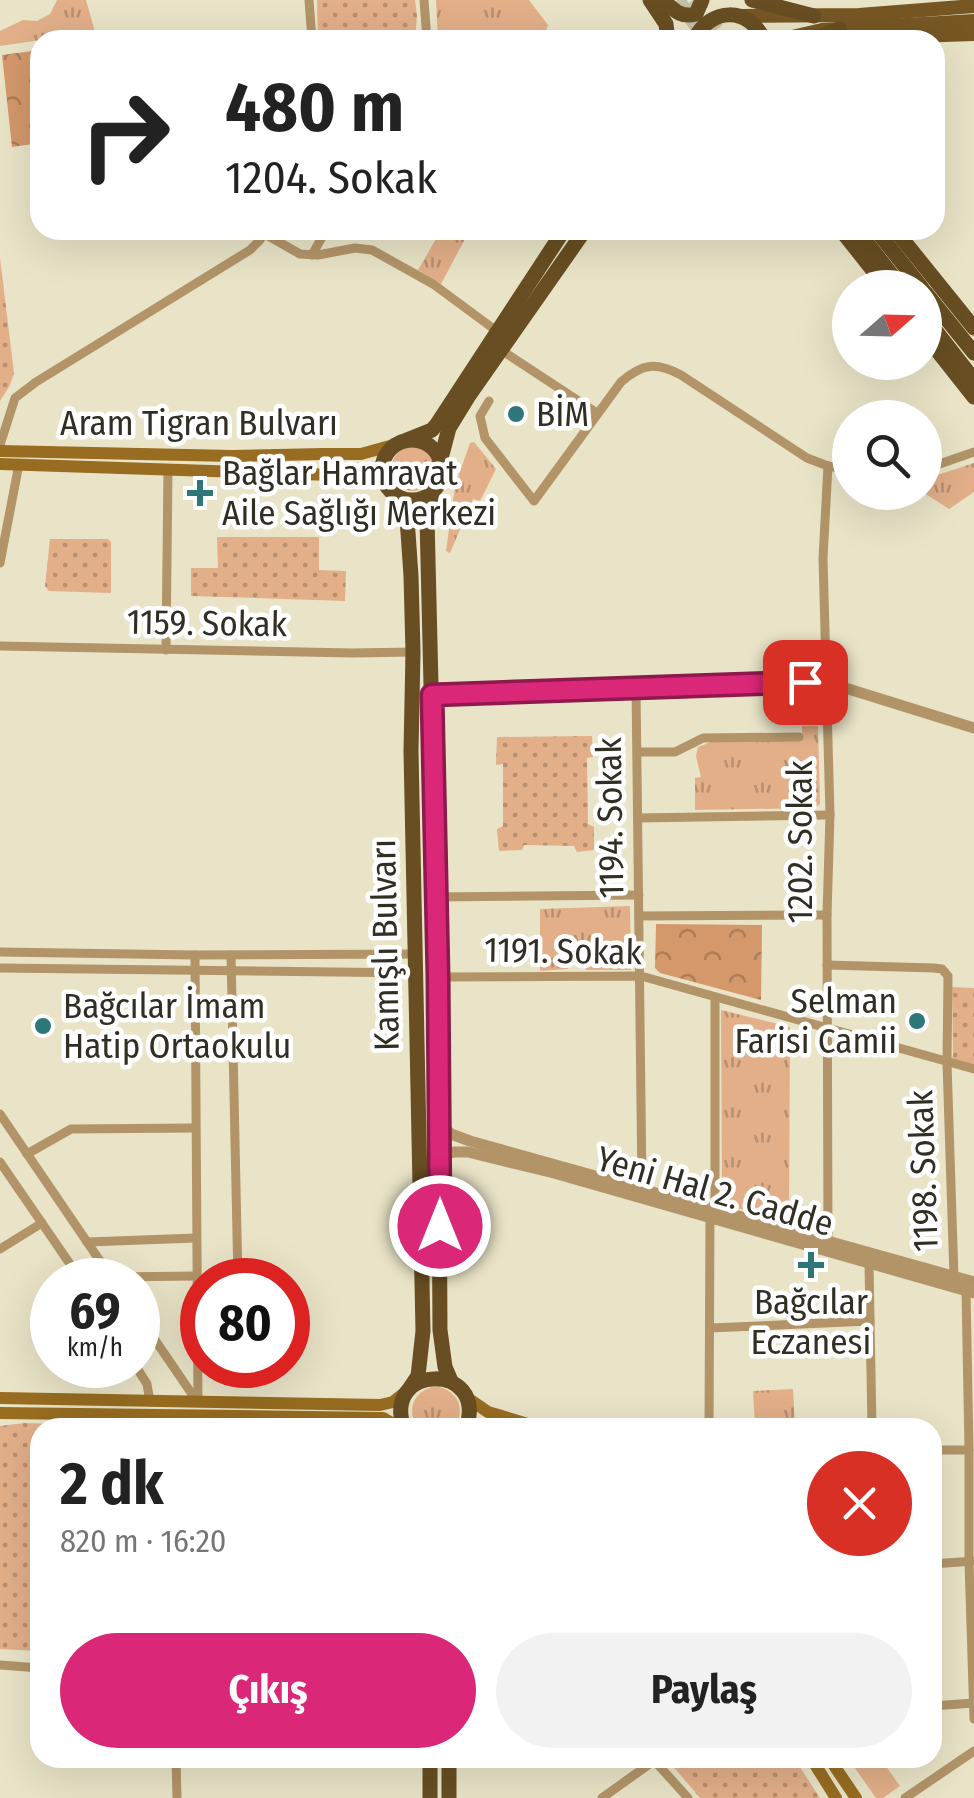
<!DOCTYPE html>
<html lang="tr">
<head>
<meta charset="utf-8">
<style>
	:root { --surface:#fff; --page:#f2f2f2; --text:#222; --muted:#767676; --accent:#db2777 }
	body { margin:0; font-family:"Fira Sans Condensed",sans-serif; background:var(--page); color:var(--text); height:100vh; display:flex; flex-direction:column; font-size:38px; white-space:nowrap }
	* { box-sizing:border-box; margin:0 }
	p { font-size:32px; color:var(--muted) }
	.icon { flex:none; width:55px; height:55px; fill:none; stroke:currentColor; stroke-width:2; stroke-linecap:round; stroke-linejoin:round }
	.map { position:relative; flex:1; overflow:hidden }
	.details { position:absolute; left:30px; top:1418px; width:912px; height:350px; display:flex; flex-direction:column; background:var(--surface); border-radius:30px; box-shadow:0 10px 40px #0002 }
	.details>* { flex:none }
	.guide { position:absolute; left:30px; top:30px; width:915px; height:210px; border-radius:30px; box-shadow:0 10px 40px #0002; background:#fff; color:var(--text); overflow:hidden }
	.needle { width:65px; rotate:70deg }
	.fabs { position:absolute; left:832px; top:270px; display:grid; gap:20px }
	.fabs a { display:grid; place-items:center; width:110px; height:110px; border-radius:50%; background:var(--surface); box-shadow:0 10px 40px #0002; font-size:50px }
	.speed { position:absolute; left:30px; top:1258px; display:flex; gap:20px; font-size:50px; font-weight:700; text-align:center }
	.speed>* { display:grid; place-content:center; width:130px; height:130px; border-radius:50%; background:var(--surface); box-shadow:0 10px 40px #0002; line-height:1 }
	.speed small { font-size:25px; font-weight:400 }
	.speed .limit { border:15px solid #d22; background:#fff; color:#111 }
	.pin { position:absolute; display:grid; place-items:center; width:85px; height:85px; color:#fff; margin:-42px; border-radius:20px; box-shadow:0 5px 15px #0006 }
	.me { position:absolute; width:110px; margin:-55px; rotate:0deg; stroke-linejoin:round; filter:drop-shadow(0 0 8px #0008) }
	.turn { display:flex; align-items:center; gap:35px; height:210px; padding:0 30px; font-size:45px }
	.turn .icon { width:130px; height:130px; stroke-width:2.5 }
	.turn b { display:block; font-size:70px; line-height:85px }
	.round { display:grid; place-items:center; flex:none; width:105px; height:105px; border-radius:52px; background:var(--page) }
	.headline { display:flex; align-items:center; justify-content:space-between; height:170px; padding:0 30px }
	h1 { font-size:60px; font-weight:700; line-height:75px }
	.primary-button { display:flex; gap:20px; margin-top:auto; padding:20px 30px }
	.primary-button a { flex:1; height:115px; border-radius:60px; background:var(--accent); color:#fff; font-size:40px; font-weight:700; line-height:115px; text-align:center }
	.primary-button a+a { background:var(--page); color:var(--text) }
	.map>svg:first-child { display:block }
	.grass { fill:url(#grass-tufts) }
	.forest { fill:url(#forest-crowns) }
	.park { fill:url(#park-dots) }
	.pitch { fill:#e2af89 }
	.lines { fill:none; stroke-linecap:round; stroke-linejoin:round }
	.trunk-tunnel { stroke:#c4c0a6; stroke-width:15; stroke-dasharray:15 8; stroke-linecap:butt }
	.minor { stroke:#b29468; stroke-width:9 }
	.tertiary { stroke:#b29468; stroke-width:11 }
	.secondary { stroke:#986d21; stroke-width:12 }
	.primary { stroke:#765724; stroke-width:14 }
	.trunk { stroke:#684e22; stroke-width:15 }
	.route-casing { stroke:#8e194d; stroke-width:25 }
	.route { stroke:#db2777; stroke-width:18 }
	.poi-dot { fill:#2d7779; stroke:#fff; stroke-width:4 }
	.labels { text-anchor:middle; stroke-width:9; stroke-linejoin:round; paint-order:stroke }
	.poi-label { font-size:35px; fill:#312e23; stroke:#fff; text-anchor:start }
	.street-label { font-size:35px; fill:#312e23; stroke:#fff }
</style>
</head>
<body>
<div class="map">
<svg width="974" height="1798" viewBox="0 0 974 1798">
	<defs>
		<pattern id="grass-tufts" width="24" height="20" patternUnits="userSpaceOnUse" patternTransform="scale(2.5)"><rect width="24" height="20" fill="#e2af89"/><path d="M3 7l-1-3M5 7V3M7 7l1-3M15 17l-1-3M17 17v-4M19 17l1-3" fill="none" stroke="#b88f70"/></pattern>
		<pattern id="forest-crowns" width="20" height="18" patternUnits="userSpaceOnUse" patternTransform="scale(2.5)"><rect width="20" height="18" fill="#d4986b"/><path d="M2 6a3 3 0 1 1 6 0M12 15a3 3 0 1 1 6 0" fill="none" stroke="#ad7c58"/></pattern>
		<pattern id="park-dots" width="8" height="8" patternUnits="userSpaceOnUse" patternTransform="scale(2.5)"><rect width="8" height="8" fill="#e2af89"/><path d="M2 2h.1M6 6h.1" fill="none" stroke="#b88f70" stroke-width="1.8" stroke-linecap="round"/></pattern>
	</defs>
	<rect width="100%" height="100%" fill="#e9e4c7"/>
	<g class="grass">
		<polygon points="57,0 86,0 95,32 0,46 0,31 23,20 37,21 50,14"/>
		<polygon points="436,0 529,0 548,25 543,40 438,40"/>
		<polygon points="441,230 450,230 465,239 441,284 418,270"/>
		<polygon points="474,442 496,469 480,501 473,499 450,553 446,551 455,486 470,443"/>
		<circle cx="413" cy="469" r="22"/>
		<polygon points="974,463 974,492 949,509 924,493 925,479"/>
		<polygon points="802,726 818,726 820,804 815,808 695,810 695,778 701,777 696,756 698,747 711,742 802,738"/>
		<polygon points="630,906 631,970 586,970 584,960 570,961 568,969 540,971 540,909"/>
		<polygon points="721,1010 790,1027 789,1222 722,1204"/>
		<path d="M436,1386C458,1391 466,1408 455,1427H417C406,1409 414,1390 436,1386Z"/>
		<polygon points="793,1389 795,1426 755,1427 753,1391"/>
	</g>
	<g class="forest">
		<polygon points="40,50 40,143 12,147 2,55"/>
		<polygon points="656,924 762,925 761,1000 660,973 655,968"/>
	</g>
	<g class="park">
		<polygon points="317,0 415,0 417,16 415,40 318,40"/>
		<polygon points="0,258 14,373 10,385 0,401"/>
		<polygon points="217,537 319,537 319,570 346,571 345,601 191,596 191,568 218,568"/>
		<polygon points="50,539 108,539 111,542 111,593 49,591 45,586"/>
		<polygon points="592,736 593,757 587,758 588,824 594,827 594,850 577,852 574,846 524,845 522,850 499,851 497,829 503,826 503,764 496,765 497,737"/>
		<polygon points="952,987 974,988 974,1068 951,1064 953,1055"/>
		<polygon points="24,1423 175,1427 40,1428 40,1659 37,1659 37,1651 0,1649 0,1426"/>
		<polygon points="666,1758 794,1758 820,1798 700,1798"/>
	</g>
	<polygon class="pitch" points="855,1758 880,1758 900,1786 883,1798 876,1798 850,1761"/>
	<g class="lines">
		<g class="trunk-tunnel">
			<polyline points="677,0 708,40"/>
			<polyline points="693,0 725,40"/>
		</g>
		<g class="minor">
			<polyline points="309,0 312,40"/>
			<polyline points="424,0 427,40"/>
			<polyline points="263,233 300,254 318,255 355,248 372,250 433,284 498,332"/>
			<polyline points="312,255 326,230"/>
			<polyline points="501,350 597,413"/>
			<path d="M489,401L480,416L485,438L534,501L621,382C643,363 656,362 681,375L807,458L828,466"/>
			<polyline points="0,445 15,398 36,382 250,250 260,240 265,230"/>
			<polyline points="925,469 974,452"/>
			<polyline points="0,563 19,464"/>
			<polyline points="0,646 352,653 413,652"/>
			<polyline points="166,650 168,469"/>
			<polyline points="636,687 642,1187"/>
			<polyline points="638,752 675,752 703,738 799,737"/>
			<polyline points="639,818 830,815"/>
			<polyline points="436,897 639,895"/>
			<polyline points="639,916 827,915"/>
			<polyline points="0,952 195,955 417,954"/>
			<polyline points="195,955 198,1402"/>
			<polyline points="231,955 238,1280"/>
			<polyline points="827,965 934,968 942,969 948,976 947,1063 954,1277"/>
			<polyline points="0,968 416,973"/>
			<polyline points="438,977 641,976 974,1069"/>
			<polyline points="0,1114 113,1280"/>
			<polyline points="27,1154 71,1129 195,1128"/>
			<polyline points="0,1162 81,1280"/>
			<polyline points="715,1208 715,997"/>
			<polyline points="828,1240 827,915 830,815 823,558 828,466 850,470"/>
			<polyline points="87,1242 196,1238"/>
			<polyline points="0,1249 42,1223"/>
			<polyline points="869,1264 872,1428"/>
			<polyline points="111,1277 196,1276"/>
			<polyline points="966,1291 969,1450 969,1562 974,1719"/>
			<polyline points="138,1315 196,1400"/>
			<polyline points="710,1328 870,1321"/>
			<polyline points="135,1365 147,1384 150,1402"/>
			<polyline points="239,1365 239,1372"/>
			<polyline points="709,1428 710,1218"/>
			<polyline points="932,1450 969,1450"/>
			<polyline points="932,1564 974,1561"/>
			<polyline points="0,1665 40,1668"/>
			<polyline points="932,1706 974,1703"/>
			<polyline points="176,1758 177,1798"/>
			<polyline points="652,1758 688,1798"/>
			<polyline points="602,1798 655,1760"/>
			<polyline points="905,1798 974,1751"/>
		</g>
		<g class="tertiary">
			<polyline points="432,695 826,682 974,728"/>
			<polyline points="440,1124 451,1134 470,1141 974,1282"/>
			<polyline points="440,1156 454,1152 468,1152 554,1173 974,1293"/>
		</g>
		<g class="secondary">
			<polyline points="0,451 233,456 323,454 361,454 397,444"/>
			<polyline points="0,464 364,476 376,479 387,487"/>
			<polyline points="466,1397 488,1412 541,1428"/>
			<polyline points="0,1398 380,1405 393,1402 408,1390"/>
			<polyline points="0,1413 383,1418 400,1428"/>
			<polyline points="484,1428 506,1428"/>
			<polyline points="811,1758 836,1798"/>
			<polyline points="829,1758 856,1798"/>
		</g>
		<g class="primary">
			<polyline points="740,16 859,15 974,6"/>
			<polyline points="894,28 915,36 974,34"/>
			<polyline points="787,40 792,37 822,30 974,21"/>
		</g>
		<g class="trunk">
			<polyline points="650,0 666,24 668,40"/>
			<path d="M663,0C674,10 680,18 696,14L702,0"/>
			<polyline points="752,0 814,16"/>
			<path d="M694,40C710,7 749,6 764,40"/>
			<polyline points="813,40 839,29"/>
			<polyline points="841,230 887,288"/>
			<polyline points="857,230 902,288"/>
			<polyline points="876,230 922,288"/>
			<polyline points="895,230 974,328"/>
			<polyline points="925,292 974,353"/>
			<polyline points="925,317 974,380"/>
			<polyline points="925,335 974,397"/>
			<polyline points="407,440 432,430 437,424 564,230"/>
			<circle cx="412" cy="470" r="30"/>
			<polyline points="440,462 449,428 468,397 585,230"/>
			<polyline points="432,492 427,518 438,977 440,1330 445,1367 451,1381"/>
			<polyline points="401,498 407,518 411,576 413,652 411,751 423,1331 418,1376 410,1388"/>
			<path d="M404,1428C381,1363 489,1362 466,1428"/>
			<polyline points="430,1758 430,1798"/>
			<polyline points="449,1758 449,1798"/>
		</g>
	</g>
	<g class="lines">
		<g class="route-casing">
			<polyline id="route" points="440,1226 438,976 432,695 805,682"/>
		</g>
		<use href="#route" class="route"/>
	</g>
	<g class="poi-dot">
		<circle cx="516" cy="414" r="10"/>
		<path d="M195 478h10v10h10v10h-10v10h-10v-10h-10v-10h10z"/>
		<circle cx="917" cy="1021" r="10"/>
		<circle cx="43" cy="1026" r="10"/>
		<path d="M806 1250h10v10h10v10h-10v10h-10v-10h-10v-10h10z"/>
	</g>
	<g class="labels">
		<g class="poi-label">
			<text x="536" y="426">BİM</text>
			<text x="222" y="485">Bağlar Hamravat<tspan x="222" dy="40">Aile Sağlığı Merkezi</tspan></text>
			<text x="897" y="1013" text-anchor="end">Selman<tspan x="897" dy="40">Farisi Camii</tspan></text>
			<text x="63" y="1018">Bağcılar İmam<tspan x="63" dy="40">Hatip Ortaokulu</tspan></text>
			<text x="811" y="1314" text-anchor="middle">Bağcılar<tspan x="811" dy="40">Eczanesi</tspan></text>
		</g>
		<g class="street-label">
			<text x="199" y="435">Aram Tigran Bulvarı</text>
			<text transform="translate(207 623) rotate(1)" y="12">1159. Sokak</text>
			<text transform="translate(610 818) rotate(-91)" y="12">1194. Sokak</text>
			<text transform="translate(800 842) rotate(-90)" y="12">1202. Sokak</text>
			<text transform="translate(385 945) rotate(-91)" y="12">Kamışlı Bulvarı</text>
			<text transform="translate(563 951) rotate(1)" y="12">1191. Sokak</text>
			<text transform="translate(923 1171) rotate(-92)" y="12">1198. Sokak</text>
			<text transform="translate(715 1191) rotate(16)" y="12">Yeni Hal 2. Cadde</text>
		</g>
	</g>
</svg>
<div class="fabs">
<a><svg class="needle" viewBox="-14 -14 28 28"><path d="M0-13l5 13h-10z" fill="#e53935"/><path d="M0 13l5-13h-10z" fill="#767676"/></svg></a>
<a><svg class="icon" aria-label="search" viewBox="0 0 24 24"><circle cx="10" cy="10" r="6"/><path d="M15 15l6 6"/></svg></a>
</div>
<div class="speed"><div>69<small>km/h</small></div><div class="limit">80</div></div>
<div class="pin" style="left:805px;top:682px;background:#d93025"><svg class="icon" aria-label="arrive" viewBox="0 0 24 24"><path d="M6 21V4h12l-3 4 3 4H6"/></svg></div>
<svg class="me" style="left:440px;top:1226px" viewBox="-20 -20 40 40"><circle r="17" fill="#db2777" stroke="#fff" stroke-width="3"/><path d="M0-11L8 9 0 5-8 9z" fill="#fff"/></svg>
<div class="guide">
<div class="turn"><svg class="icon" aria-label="right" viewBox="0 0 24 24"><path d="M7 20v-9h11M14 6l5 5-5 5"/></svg><div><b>480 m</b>1204. Sokak</div></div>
</div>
<section class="details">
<div class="headline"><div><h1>2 dk</h1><p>820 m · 16:20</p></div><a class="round" style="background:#d93025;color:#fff"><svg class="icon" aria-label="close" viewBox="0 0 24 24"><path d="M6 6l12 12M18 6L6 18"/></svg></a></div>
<div class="primary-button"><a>Çıkış</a><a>Paylaş</a></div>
</section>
</div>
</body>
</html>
